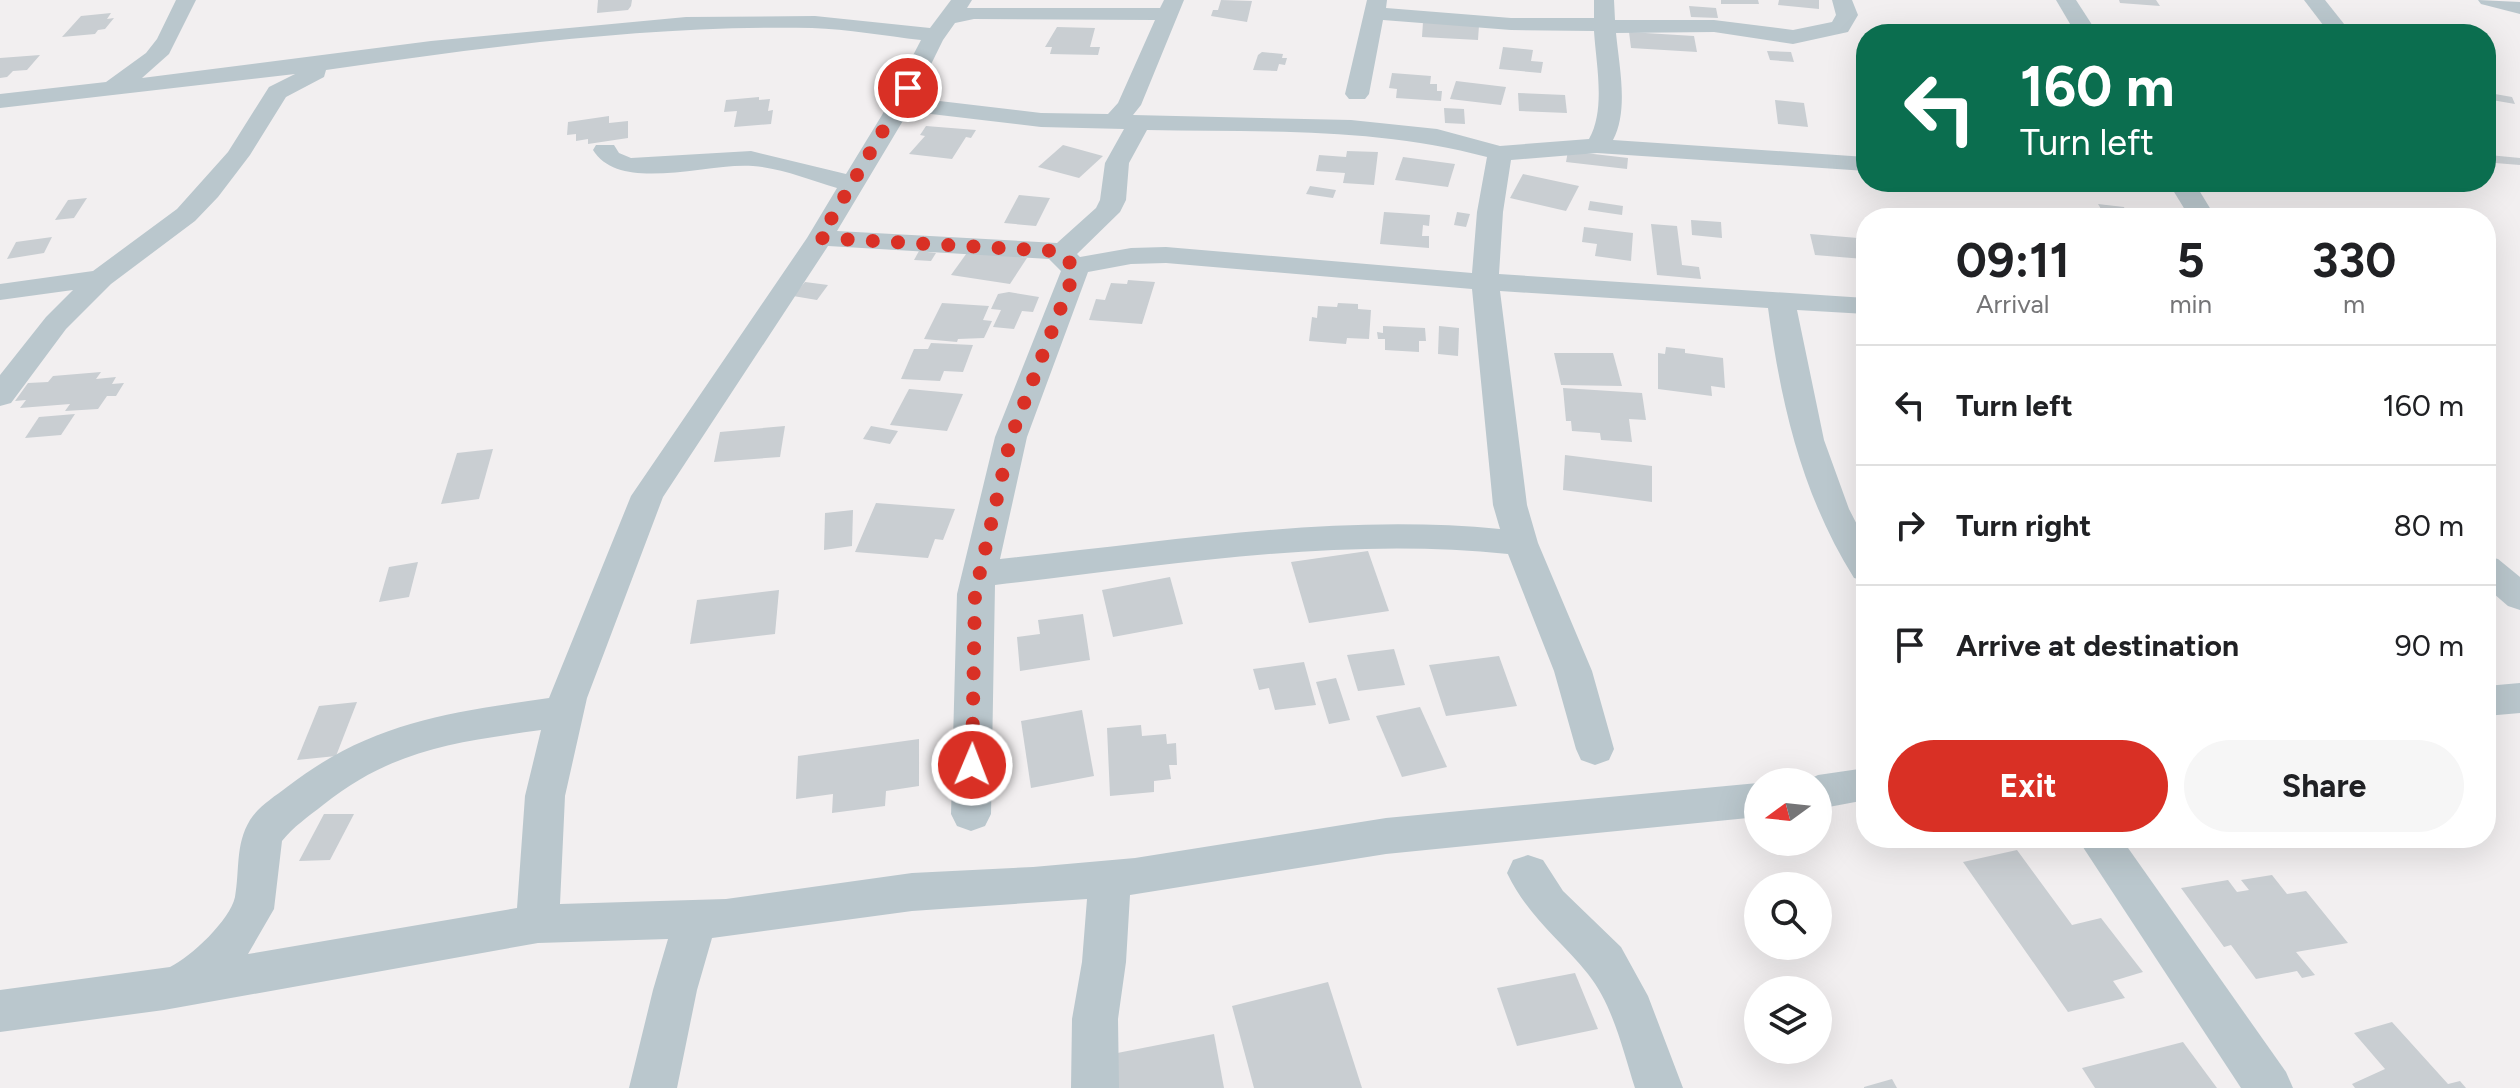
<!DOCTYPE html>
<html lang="en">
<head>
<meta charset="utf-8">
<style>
	:root { --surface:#fff; --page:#f6f6f6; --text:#202124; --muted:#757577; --line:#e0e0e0; --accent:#d93025 }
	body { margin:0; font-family:Figtree,sans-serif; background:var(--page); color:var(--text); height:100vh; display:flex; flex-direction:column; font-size:30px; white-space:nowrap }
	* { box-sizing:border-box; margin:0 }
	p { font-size:26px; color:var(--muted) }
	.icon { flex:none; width:44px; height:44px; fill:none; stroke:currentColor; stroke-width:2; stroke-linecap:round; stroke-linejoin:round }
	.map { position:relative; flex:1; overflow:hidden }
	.drawer { position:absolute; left:1856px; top:208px; width:640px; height:640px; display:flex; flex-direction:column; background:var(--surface); border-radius:32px; box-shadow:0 8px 32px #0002 }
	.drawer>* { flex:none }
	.top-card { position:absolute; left:1856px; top:24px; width:640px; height:168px; border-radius:32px; box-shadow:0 8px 32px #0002; background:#0b6e4f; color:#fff; overflow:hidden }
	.needle { width:52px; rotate:255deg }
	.tools { position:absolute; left:1744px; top:768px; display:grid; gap:16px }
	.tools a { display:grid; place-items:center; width:88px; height:88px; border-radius:50%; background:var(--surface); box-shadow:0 8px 32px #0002; font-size:40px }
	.pin { position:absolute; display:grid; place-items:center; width:68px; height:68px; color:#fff; margin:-34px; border:4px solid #fff; border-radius:50%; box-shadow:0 2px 8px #0007 }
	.me { position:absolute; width:88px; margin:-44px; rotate:1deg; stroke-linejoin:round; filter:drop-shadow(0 0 6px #0008) }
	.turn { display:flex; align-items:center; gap:28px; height:168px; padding:0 32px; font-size:36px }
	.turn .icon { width:104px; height:104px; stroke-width:2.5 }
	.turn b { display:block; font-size:56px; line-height:68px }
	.eta { display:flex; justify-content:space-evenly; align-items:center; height:136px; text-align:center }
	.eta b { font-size:48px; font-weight:700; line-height:56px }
	.cta { display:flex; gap:16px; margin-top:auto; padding:16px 32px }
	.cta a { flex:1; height:92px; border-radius:48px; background:var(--accent); color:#fff; font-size:32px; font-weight:700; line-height:92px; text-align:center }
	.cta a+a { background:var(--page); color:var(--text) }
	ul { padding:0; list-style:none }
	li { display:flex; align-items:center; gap:24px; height:120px; padding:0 32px; border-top:2px solid var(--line) }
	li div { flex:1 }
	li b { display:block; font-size:30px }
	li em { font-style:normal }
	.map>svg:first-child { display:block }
	.building { fill:#c9ced2 }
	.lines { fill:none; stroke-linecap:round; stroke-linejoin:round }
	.minor { fill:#bac7cd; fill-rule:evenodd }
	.route { stroke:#d93025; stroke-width:14; stroke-dasharray:0 25.2 }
</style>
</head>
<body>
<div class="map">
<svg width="2520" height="1088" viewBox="0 0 2520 1088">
	<rect width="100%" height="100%" fill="#f2eff0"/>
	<g class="building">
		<polygon points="598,0 632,0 631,6 628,10 597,13"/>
		<polygon points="1221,0 1252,1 1247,22 1211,16 1213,10 1218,10"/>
		<polygon points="1721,0 1758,0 1759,4 1721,4"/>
		<polygon points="1779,0 1819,0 1819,9 1778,5"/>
		<polygon points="2119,0 2156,0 2160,6 2120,3"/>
		<polygon points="1689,6 1716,8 1718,18 1691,17"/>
		<polygon points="111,13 107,19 114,18 105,29 98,30 95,34 62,37 81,16"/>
		<polygon points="1423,22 1479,25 1478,40 1422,37"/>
		<polygon points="1057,27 1095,28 1090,47 1100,47 1098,55 1050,54 1052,47 1045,47"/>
		<polygon points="1629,32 1694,36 1697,52 1631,48"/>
		<polygon points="1503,47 1533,50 1531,61 1543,62 1541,73 1499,69"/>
		<polygon points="1767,51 1791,52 1794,62 1770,60"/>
		<polygon points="1262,52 1283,54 1282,58 1287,58 1285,65 1279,64 1277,71 1253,70 1258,55"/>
		<polygon points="40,55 27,70 13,71 7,77 0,78 0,58"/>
		<polygon points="1392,73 1431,76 1430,84 1437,84 1437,91 1442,91 1441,101 1396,98 1397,89 1389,88"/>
		<polygon points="1456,81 1506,87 1501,105 1450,99"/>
		<polygon points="2486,86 2493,87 2495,94 2512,97 2515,104 2486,99"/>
		<polygon points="1518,93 1565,95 1567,113 1519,111"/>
		<polygon points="759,97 759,100 770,99 768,111 773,110 771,124 734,127 737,111 724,112 726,100"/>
		<polygon points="1775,100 1804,103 1808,127 1778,124"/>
		<polygon points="1444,108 1464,109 1465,124 1445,123"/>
		<polygon points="609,116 609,123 628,121 628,138 588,144 588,139 576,141 576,134 567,135 568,122"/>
		<polygon points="926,126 976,130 971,138 966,137 952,159 909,154 925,136 920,135"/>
		<polygon points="1063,145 1103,156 1079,178 1038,167"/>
		<polygon points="1347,151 1378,152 1374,185 1343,183 1345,173 1316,171 1319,155 1346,157"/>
		<polygon points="1568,151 1628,158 1627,169 1566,162"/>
		<polygon points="2489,155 2520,158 2520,165 2495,163"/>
		<polygon points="1403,157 1455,164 1448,187 1395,180"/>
		<polygon points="1523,174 1579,186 1566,211 1510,198"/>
		<polygon points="1310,186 1336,190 1333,198 1306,194"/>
		<polygon points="1019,195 1050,198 1036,226 1004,223"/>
		<polygon points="87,198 74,218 55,220 68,200"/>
		<polygon points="1590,201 1623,206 1622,215 1588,210"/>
		<polygon points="2098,204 2124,207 2126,213 2136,214 2137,218 2098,218 2094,209 2101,209"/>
		<polygon points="2355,208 2366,218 2305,218 2296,209"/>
		<polygon points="1384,212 1430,215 1429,226 1423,225 1422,236 1429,236 1429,248 1380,244"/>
		<polygon points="1457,212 1470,214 1466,227 1454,225"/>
		<polygon points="1691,220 1721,222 1722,238 1692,235"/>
		<polygon points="1651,224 1677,226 1682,265 1699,267 1701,279 1657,275"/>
		<polygon points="1584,227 1633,233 1631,261 1595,256 1597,244 1582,242"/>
		<polygon points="1810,234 1858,238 1864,259 1815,255"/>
		<polygon points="52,237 44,253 7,259 16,242"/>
		<polygon points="969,250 1027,258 1010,284 951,275"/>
		<polygon points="919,251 936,253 931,261 914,260"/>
		<polygon points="1128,280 1155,282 1142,324 1089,320 1096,299 1105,300 1111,283 1127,284"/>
		<polygon points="805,282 828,285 817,300 793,296"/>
		<polygon points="1009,292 1039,297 1033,312 1022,311 1014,329 993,327 1001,310 991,309 998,294"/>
		<polygon points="942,303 989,306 983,320 992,321 984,338 958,339 957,342 924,339"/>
		<polygon points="1338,303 1358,304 1358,309 1371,310 1369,339 1347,338 1346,344 1309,341 1312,317 1317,318 1318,306 1337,307"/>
		<polygon points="1383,326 1425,328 1426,341 1419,341 1419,352 1385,350 1385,339 1378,339 1377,332 1383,333"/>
		<polygon points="1439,326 1459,328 1458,356 1438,354"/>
		<polygon points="931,343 973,345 963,372 944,371 940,381 901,379 914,349 928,349"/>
		<polygon points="1666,347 1685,349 1685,353 1723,358 1725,388 1711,386 1712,396 1658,389 1658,353 1665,354"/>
		<polygon points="1554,353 1613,353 1622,386 1561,385"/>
		<polygon points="101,372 96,379 116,377 112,384 124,383 116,396 107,396 98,409 65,411 70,404 20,408 26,400 15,401 28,383 48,382 53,376"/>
		<polygon points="1563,388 1642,393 1646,420 1629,419 1632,442 1601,440 1600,433 1572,431 1571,421 1566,421"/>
		<polygon points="909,389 963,394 947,431 890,425"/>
		<polygon points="75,414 61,435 25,438 39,417"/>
		<polygon points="785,426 780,457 714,462 720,432"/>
		<polygon points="871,426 898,431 890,444 863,439"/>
		<polygon points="493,449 479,499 441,504 457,453"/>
		<polygon points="1565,455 1652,466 1652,502 1563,490"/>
		<polygon points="876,503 955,509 943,540 935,539 928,558 855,552"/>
		<polygon points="853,510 852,546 824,550 825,513"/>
		<polygon points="1368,551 1389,611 1309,623 1291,562"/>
		<polygon points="418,562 409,597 379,602 389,567"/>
		<polygon points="1170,577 1183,624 1113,637 1102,590"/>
		<polygon points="779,590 775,634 690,644 697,600"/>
		<polygon points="1083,614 1090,660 1020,671 1017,637 1040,634 1038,620"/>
		<polygon points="1394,649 1405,685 1358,691 1347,655"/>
		<polygon points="1499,656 1517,706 1446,716 1429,665"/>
		<polygon points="1304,662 1316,705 1275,710 1269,688 1259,690 1253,669"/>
		<polygon points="1336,678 1350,720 1329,724 1316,682"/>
		<polygon points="357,702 336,756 297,760 319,706"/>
		<polygon points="1420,707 1447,767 1402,777 1376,716"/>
		<polygon points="1082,710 1094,776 1031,788 1021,721"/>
		<polygon points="1141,725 1142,736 1166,734 1167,744 1176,743 1177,765 1169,765 1171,779 1154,781 1154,792 1110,796 1107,728"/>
		<polygon points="919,739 919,786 886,791 885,806 832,813 833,794 796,799 798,756"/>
		<polygon points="324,814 354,814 330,860 299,861"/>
		<polygon points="2017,850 2072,925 2101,918 2143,972 2113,981 2125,998 2068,1012 1963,862"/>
		<polygon points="2272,875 2287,894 2306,891 2348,943 2296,952 2315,975 2302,978 2297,971 2256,979 2231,945 2224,947 2181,888 2228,880 2237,892 2249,890 2241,880"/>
		<polygon points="1575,973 1598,1029 1517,1046 1497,988"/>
		<polygon points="1328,982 1362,1088 1254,1088 1232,1006"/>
		<polygon points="2392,1022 2448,1084 2460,1081 2466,1088 2355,1088 2352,1084 2385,1069 2354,1033"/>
		<polygon points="1214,1034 1224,1088 1106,1088 1102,1056"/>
		<polygon points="2183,1042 2217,1088 2095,1088 2082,1068"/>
		<polygon points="1892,1079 1897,1088 1864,1088 1864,1087"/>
	</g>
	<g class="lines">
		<g class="minor">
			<path d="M176,0H196L169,54L142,78L431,41L686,17L815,16L930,28L951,0H972L967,8H1160L1164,0H1184L1141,105L1133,115L1351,120L1437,129L1500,146L1589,139C1606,109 1596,64 1594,31L1511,30L1383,20L1369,94L1365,99H1349L1345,94L1367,0H1387L1386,8L1511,18H1594V0H1614L1615,20H1714L1793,30L1832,22L1836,15L1832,0H1852L1858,15L1848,32L1793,44L1714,32L1616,33C1619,66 1629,110 1613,140L1866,157V171L1597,153L1511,160L1503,212L1499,274L1866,298V314L1797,310L1824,440L1849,509L1866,542V581L1854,578C1802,495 1781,404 1768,308L1500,291L1527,505L1538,543L1592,671L1614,749L1609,760L1595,765L1581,760L1576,749L1554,671L1508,554C1337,536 1165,566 995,585L991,814L985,826L971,831L957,826L951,814L957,594L995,437L1061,271L1049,259L828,246L663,497L587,698L565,796L560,904L726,899L912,873L1033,867L1135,858L1386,818L1758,783V817L1386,854L1130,895L1126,962L1118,1019L1119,1088H1071L1072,1019L1082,962L1087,899L912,911L712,938L697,990L677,1088H629L653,990L668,939L538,943L164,1010L0,1032V990L170,967C191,957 230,920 235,897C240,869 235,845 250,820C259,806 274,797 287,787C371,722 447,713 549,698L631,496L807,238L837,188C810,180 781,168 753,166C708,162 620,194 593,150L596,145H614L619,153L631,158L751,151L846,174L882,115L921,40C885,36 848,29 812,28C650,25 486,47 326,70L324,77L286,97L250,155L218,197L195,221L111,284L66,329L11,403L0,406V375L46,317L73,290L0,300V284L93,271L177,209L228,152L269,87L295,74L0,108V94L106,82L146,53L157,39ZM974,19L1155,20L1118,103L1108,114L1041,113L931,100L912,103L943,40L955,23ZM931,114L1041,127L1124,129L1105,163L1100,200L1096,208L1057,243L837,231L904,119ZM1147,130C1261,132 1377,127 1487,157L1477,212L1472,273L1166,247L1131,248L1080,257L1077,254L1120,212L1126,200L1129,163ZM1166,263L1472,289L1493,505L1500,529C1334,513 1166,542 1000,559L1027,437L1088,272L1131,264ZM541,730L525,796L517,908L248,954L274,909L282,841C293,827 309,816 323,805C393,749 456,742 541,730Z"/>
			<polygon points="2056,0 2076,0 2098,34 2076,34"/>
			<polygon points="2304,0 2325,0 2352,34 2330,34"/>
			<polygon points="2478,0 2520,2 2520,14 2481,4"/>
			<polygon points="2168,182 2194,182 2216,218 2190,218"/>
			<polygon points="2486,556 2498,559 2520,577 2520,610 2508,606 2486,587"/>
			<polygon points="2520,683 2520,713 2486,716 2486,686"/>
			<polygon points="1866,768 1866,800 1818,809 1818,782 1803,782 1818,775"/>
			<polygon points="2077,838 2121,838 2286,1072 2293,1088 2241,1088"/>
			<path d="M1528,855L1543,860L1563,891L1621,947L1648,996L1683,1088H1635C1623,1051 1613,1005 1588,974C1558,937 1529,918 1507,873L1513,860Z"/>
		</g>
	</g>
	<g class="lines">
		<polyline class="route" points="908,88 820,238 1055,251 1066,257 1075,271 1011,437 975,594 972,765"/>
	</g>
</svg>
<div class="tools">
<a><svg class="needle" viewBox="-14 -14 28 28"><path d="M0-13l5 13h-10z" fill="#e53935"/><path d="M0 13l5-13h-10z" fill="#757577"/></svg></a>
<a><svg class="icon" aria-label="search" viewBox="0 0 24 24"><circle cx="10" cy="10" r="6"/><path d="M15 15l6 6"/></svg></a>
<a><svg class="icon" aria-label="layers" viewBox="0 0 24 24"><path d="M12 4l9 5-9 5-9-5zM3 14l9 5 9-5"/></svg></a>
</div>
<div class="pin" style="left:908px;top:88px;background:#d93025"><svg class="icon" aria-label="arrive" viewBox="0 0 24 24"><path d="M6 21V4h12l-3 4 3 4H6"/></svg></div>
<svg class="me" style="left:972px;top:765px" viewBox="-20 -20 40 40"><circle r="17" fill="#d93025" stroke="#fff" stroke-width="3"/><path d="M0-11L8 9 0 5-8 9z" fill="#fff"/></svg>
<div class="top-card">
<div class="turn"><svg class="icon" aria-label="left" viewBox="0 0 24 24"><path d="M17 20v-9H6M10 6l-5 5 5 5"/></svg><div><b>160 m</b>Turn left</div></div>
</div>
<section class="drawer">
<div class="eta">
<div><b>09:11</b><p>Arrival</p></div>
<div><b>5</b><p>min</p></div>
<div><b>330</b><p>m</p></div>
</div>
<ul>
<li><svg class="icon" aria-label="left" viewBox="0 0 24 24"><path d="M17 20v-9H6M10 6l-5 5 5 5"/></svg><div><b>Turn left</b></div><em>160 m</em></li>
<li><svg class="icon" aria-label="right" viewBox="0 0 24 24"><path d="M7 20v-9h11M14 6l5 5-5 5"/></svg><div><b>Turn right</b></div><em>80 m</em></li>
<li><svg class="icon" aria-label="arrive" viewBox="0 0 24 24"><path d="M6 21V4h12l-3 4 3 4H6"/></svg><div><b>Arrive at destination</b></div><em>90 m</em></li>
</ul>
<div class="cta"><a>Exit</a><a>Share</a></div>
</section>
</div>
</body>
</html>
